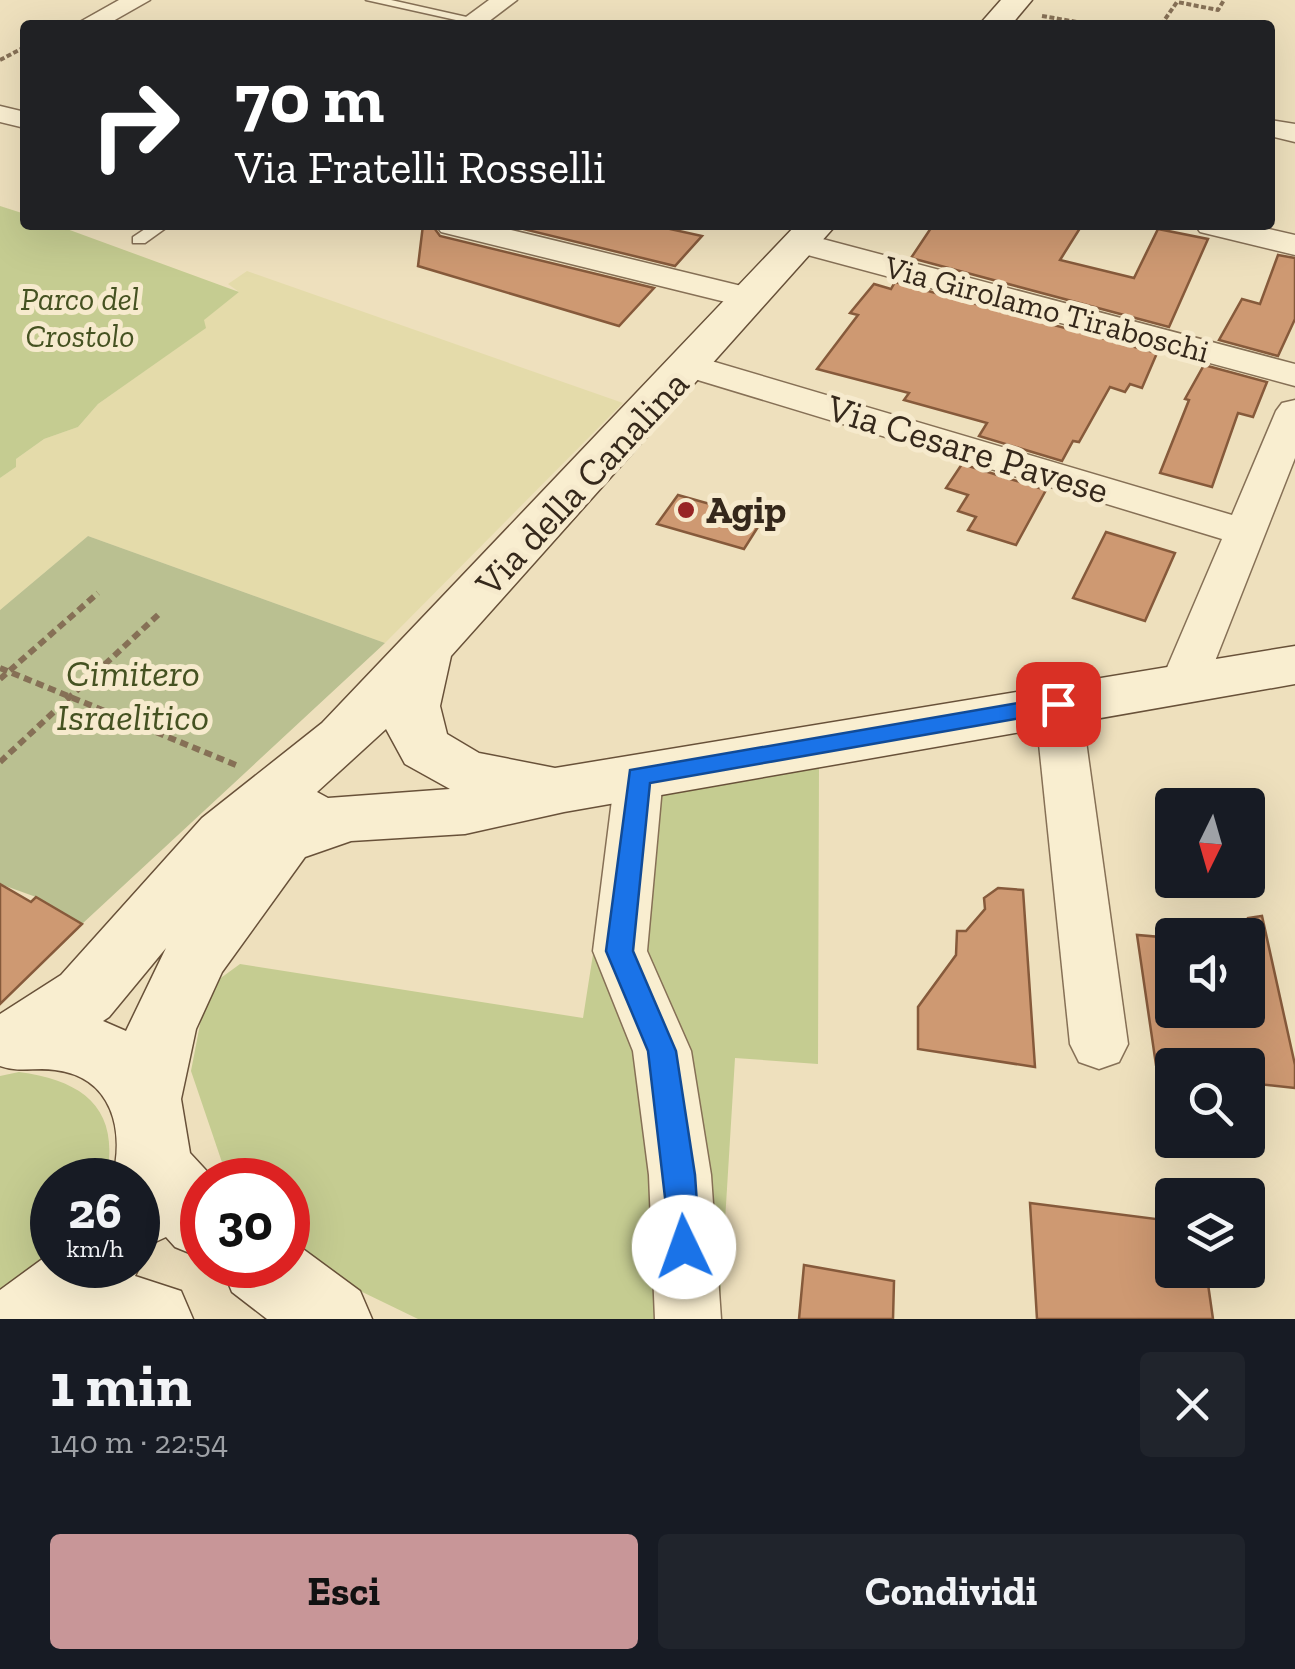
<!DOCTYPE html>
<html lang="it">
<head>
<meta charset="utf-8">
<style>
	:root { --surface:#171b24; --page:#20242c; --text:#f1f3f6; --muted:#9ea1a6; --accent:#c89698 }
	body { margin:0; font-family:"Zilla Slab",serif; background:var(--page); color:var(--text); height:100vh; display:flex; flex-direction:column; font-size:38px; white-space:nowrap }
	* { box-sizing:border-box; margin:0 }
	p { font-size:32px; color:var(--muted) }
	.icon { flex:none; width:55px; height:55px; fill:none; stroke:currentColor; stroke-width:2; stroke-linecap:round; stroke-linejoin:round }
	.map { position:relative; height:1319px; overflow:hidden }
	.drawer { display:flex; flex-direction:column; background:var(--surface); flex:1 }
	.drawer>* { flex:none }
	.hud { position:absolute; left:20px; top:20px; width:1255px; height:210px; border-radius:10px; box-shadow:0 10px 40px #0002; background:#202124; color:#fff; overflow:hidden }
	.needle { width:65px; rotate:185deg }
	.tools { position:absolute; left:1155px; top:788px; display:grid; gap:20px }
	.tools a { display:grid; place-items:center; width:110px; height:110px; border-radius:10px; background:var(--surface); box-shadow:0 10px 40px #0002; font-size:50px }
	.speed { position:absolute; left:30px; top:1158px; display:flex; gap:20px; font-size:50px; font-weight:700; text-align:center }
	.speed>* { display:grid; place-content:center; width:130px; height:130px; border-radius:50%; background:var(--surface); box-shadow:0 10px 40px #0002; line-height:1 }
	.speed small { font-size:25px; font-weight:400 }
	.speed .limit { border:15px solid #d22; background:#fff; color:#111 }
	.pin { position:absolute; display:grid; place-items:center; width:85px; height:85px; color:#fff; margin:-42px; border-radius:20px; box-shadow:0 5px 15px #0006 }
	.me { position:absolute; width:110px; margin:-55px; rotate:357deg; stroke-linejoin:round; filter:drop-shadow(0 0 8px #0008) }
	.turn { display:flex; align-items:center; gap:35px; height:210px; padding:0 50px; font-size:45px }
	.turn .icon { width:130px; height:130px; stroke-width:2.5 }
	.turn b { display:block; font-size:70px; line-height:85px }
	.round { display:grid; place-items:center; flex:none; width:105px; height:105px; border-radius:10px; background:var(--page) }
	.summary { display:flex; align-items:center; justify-content:space-between; height:170px; padding:0 50px }
	h1 { font-size:60px; font-weight:700; line-height:75px }
	.button { display:flex; gap:20px; margin-top:auto; padding:20px 50px }
	.button a { flex:1; height:115px; border-radius:10px; background:var(--accent); color:#111; font-size:40px; font-weight:700; line-height:115px; text-align:center }
	.button a+a { background:var(--page); color:var(--text) }
	.map>svg:first-child { display:block }
	.farmland { fill:#e4dbaa }
	.green { fill:#c5cc91 }
	.cemetery { fill:#bac091 }
	.building { fill:#ce9972; stroke:#865a3b; stroke-width:2.5 }
	.lines { fill:none; stroke-linecap:round; stroke-linejoin:round }
	.lane-casing { stroke:#867056; stroke-width:3 }
	.street-casing { stroke:#867056; stroke-width:3 }
	.secondary-casing { stroke:#685139; stroke-width:3 }
	.path-far1 { stroke:#867056; stroke-width:4; stroke-dasharray:5 2.5; stroke-linecap:butt }
	.path { stroke:#867056; stroke-width:6; stroke-dasharray:8 5; stroke-linecap:butt }
	.lane { fill:#f9eed0; fill-rule:evenodd }
	.street { fill:#f9eed0; fill-rule:evenodd }
	.secondary { fill:#f9eed0; fill-rule:evenodd }
	.route { fill:#1a73e8; stroke:#114b97; stroke-width:2.5 }
	.poi-dot { fill:#972525; stroke:#f6eacd; stroke-width:4 }
	.labels { text-anchor:middle; stroke-width:10; stroke-linejoin:round; paint-order:stroke }
	.far-park-label { font-size:32px; font-style:italic; fill:#455221; stroke:#f6eacd }
	.far-street-label { font-size:32px; fill:#35281b; stroke:#f6eacd }
	.street-label { font-size:38px; fill:#35281b; stroke:#f6eacd }
	.poi-label { font-size:38px; font-weight:bold; fill:#35281b; stroke:#f6eacd; text-anchor:start }
	.park-label { font-size:38px; font-style:italic; fill:#455221; stroke:#f6eacd }
</style>
</head>
<body>
<div class="map">
<svg width="1295" height="1319" viewBox="0 0 1295 1319">
	<rect width="100%" height="100%" fill="#eee0bd"/>
	<polygon class="farmland" points="247,271 623,403 385,643 88,536 0,610 0,478 16,467 16,459 44,439 78,427 98,404 205,328 203,320 239,292 228,284"/>
	<g class="green">
		<polygon points="0,206 25,214 25,225 56,225 239,292 204,320 206,328 98,404 78,427 44,439 16,459 16,467 0,478"/>
		<polygon points="819,766 818,1064 735,1058 719,1319 418,1319 352,1287 288,1244 288,1180 228,1180 191,1071 207,988 240,964 583,1018 618,795"/>
		<path d="M19,1072C85,1081 121,1109 106,1180H52V1259L0,1290V1076Z"/>
	</g>
	<polygon class="cemetery" points="88,536 385,643 82,924 36,897 0,884 0,610"/>
	<g class="building">
		<polygon points="423,225 432,225 440,236 654,288 619,326 418,266"/>
		<polygon points="507,225 652,225 702,236 675,266"/>
		<polygon points="933,225 1082,225 1060,260 1134,278 1158,229 1208,239 1169,327 911,258"/>
		<polygon points="1278,255 1295,258 1295,319 1278,356 1219,340 1242,299 1260,304"/>
		<polygon points="895,282 1157,353 1142,388 1130,384 1125,392 1110,387 1079,442 1073,441 1062,461 979,436 987,423 904,400 909,393 817,369 858,315 850,313 874,284 891,289"/>
		<polygon points="1204,365 1267,382 1253,417 1238,413 1212,487 1160,473 1189,400 1185,399"/>
		<polygon points="962,464 1046,490 1016,545 968,530 976,517 958,511 968,495 946,488"/>
		<polygon points="678,495 763,519 744,549 657,524"/>
		<polygon points="1106,532 1175,553 1145,621 1073,598"/>
		<polygon points="0,884 31,902 36,897 82,924 0,1004"/>
		<polygon points="998,888 1023,890 1035,1067 918,1049 918,1007 956,955 957,931 966,931 985,909 984,898"/>
		<polygon points="1262,916 1295,1065 1295,1088 1248,1083 1248,1065 1156,1065 1137,935 1172,938 1172,1010 1248,1010 1248,918"/>
		<polygon points="1030,1203 1172,1221 1172,1270 1206,1270 1213,1319 1037,1319"/>
		<polygon points="804,1265 894,1281 893,1319 799,1319"/>
	</g>
	<g class="lines">
		<g class="lane-casing">
			<g id="lane">
				<polygon points="366,0 391,0 480,20 474,24"/>
				<polygon points="151,225 170,225 145,243 133,243 133,237"/>
			</g>
		</g>
		<g class="street-casing">
			<g id="street">
				<polygon points="119,0 150,0 106,25 78,23"/>
				<polygon points="489,0 517,0 484,25 455,25"/>
				<polygon points="0,106 25,112 25,128 0,122"/>
				<polygon points="1270,120 1295,124 1295,142 1270,136"/>
				<polygon points="436,225 491,225 762,291 767,298 762,305 750,308 441,232"/>
				<polygon points="1195,225 1251,225 1295,235 1295,255 1200,232"/>
				<polygon points="800,233 1295,364 1295,386 789,250 784,243 789,236"/>
				<polygon points="691,355 1232,515 1276,411 1282,403 1295,400 1295,458 1206,684 1199,695 1183,700 1167,695 1160,684 1222,539 678,374 673,366 678,358"/>
				<polygon points="1058,688 1074,693 1081,705 1128,1044 1119,1062 1099,1069 1079,1062 1070,1044 1035,705 1042,693"/>
				<polygon points="639,758 656,763 663,776 647,951 691,1051 711,1175 721,1319 655,1319 649,1175 633,1051 593,951 615,776 622,763"/>
			</g>
		</g>
		<g class="secondary-casing">
			<g id="secondary">
				<polygon points="1001,0 1032,0 1011,25 979,25"/>
				<path d="M796,225H836L451,656L440,706L447,734L479,753L555,768L1295,646V684L564,812L465,834L351,841L305,857L222,972L196,1029L181,1099L190,1153L215,1180H202V1258L175,1247L166,1237L138,1250V1180H112C125,1131 113,1077 55,1070C36,1067 19,1073 0,1066V1014L61,975L202,818L322,723ZM386,729L405,764L450,789L328,798L317,792ZM166,948L126,1031L103,1021L109,1017Z"/>
				<polygon points="288,1238 360,1291 372,1319 267,1319 232,1292 221,1265 288,1265"/>
				<polygon points="52,1252 52,1265 138,1265 138,1259 140,1265 135,1276 181,1291 193,1319 0,1319 0,1290"/>
			</g>
		</g>
		<g class="path-far1">
			<polyline points="1042,16 1095,25"/>
			<polyline points="1161,25 1177,2 1218,10 1224,0"/>
			<polyline points="0,60 25,47"/>
		</g>
		<g class="path">
			<polyline points="0,668 236,765"/>
			<polyline points="0,679 98,593"/>
			<polyline points="0,762 159,614"/>
		</g>
		<use href="#lane" class="lane"/>
		<use href="#street" class="street"/>
		<use href="#secondary" class="secondary"/>
	</g>
	<polygon class="route" points="1058,696 1070,704 1066,710 650,783 633,951 676,1051 695,1175 700,1247 695,1258 684,1263 672,1258 648,1051 606,951 630,770"/>
	<circle class="poi-dot" cx="686" cy="510" r="10"/>
	<g class="labels">
		<g class="far-park-label">
			<text x="80" y="310">Parco del<tspan x="80" dy="37">Crostolo</tspan></text>
		</g>
		<g class="far-street-label">
			<text transform="translate(1047 309) rotate(15)" y="11">Via Girolamo Tiraboschi</text>
		</g>
		<g class="street-label">
			<text transform="translate(968 449) rotate(17)" y="13">Via Cesare Pavese</text>
			<text transform="translate(582 483) rotate(-47)" y="13">Via della Canalina</text>
		</g>
		<g class="poi-label">
			<text x="706" y="523">Agip</text>
		</g>
		<g class="park-label">
			<text x="133" y="686">Cimitero<tspan x="133" dy="44">Israelitico</tspan></text>
		</g>
	</g>
</svg>
<div class="tools">
<a><svg class="needle" viewBox="-14 -14 28 28"><path d="M0-13l5 13h-10z" fill="#e53935"/><path d="M0 13l5-13h-10z" fill="#9ea1a6"/></svg></a>
<a><svg class="icon" aria-label="sound" viewBox="0 0 24 24"><path d="M4 9h4l5-4v14l-5-4H4zM17 9q2 3 0 6"/></svg></a>
<a><svg class="icon" aria-label="search" viewBox="0 0 24 24"><circle cx="10" cy="10" r="6"/><path d="M15 15l6 6"/></svg></a>
<a><svg class="icon" aria-label="layers" viewBox="0 0 24 24"><path d="M12 4l9 5-9 5-9-5zM3 14l9 5 9-5"/></svg></a>
</div>
<div class="speed"><div>26<small>km/h</small></div><div class="limit">30</div></div>
<div class="pin" style="left:1058px;top:704px;background:#d93025"><svg class="icon" aria-label="arrive" viewBox="0 0 24 24"><path d="M6 21V4h12l-3 4 3 4H6"/></svg></div>
<svg class="me" style="left:684px;top:1247px" viewBox="-20 -20 40 40"><circle r="19" fill="#fff"/><path d="M0-13L10 11 0 6-10 11z" fill="#1a73e8"/></svg>
<div class="hud">
<div class="turn"><svg class="icon" aria-label="right" viewBox="0 0 24 24"><path d="M7 20v-9h11M14 6l5 5-5 5"/></svg><div><b>70 m</b>Via Fratelli Rosselli</div></div>
</div>
</div>
<section class="drawer">
<div class="summary"><div><h1>1 min</h1><p>140 m · 22:54</p></div><a class="round"><svg class="icon" aria-label="close" viewBox="0 0 24 24"><path d="M6 6l12 12M18 6L6 18"/></svg></a></div>
<div class="button"><a>Esci</a><a>Condividi</a></div>
</section>
</body>
</html>
